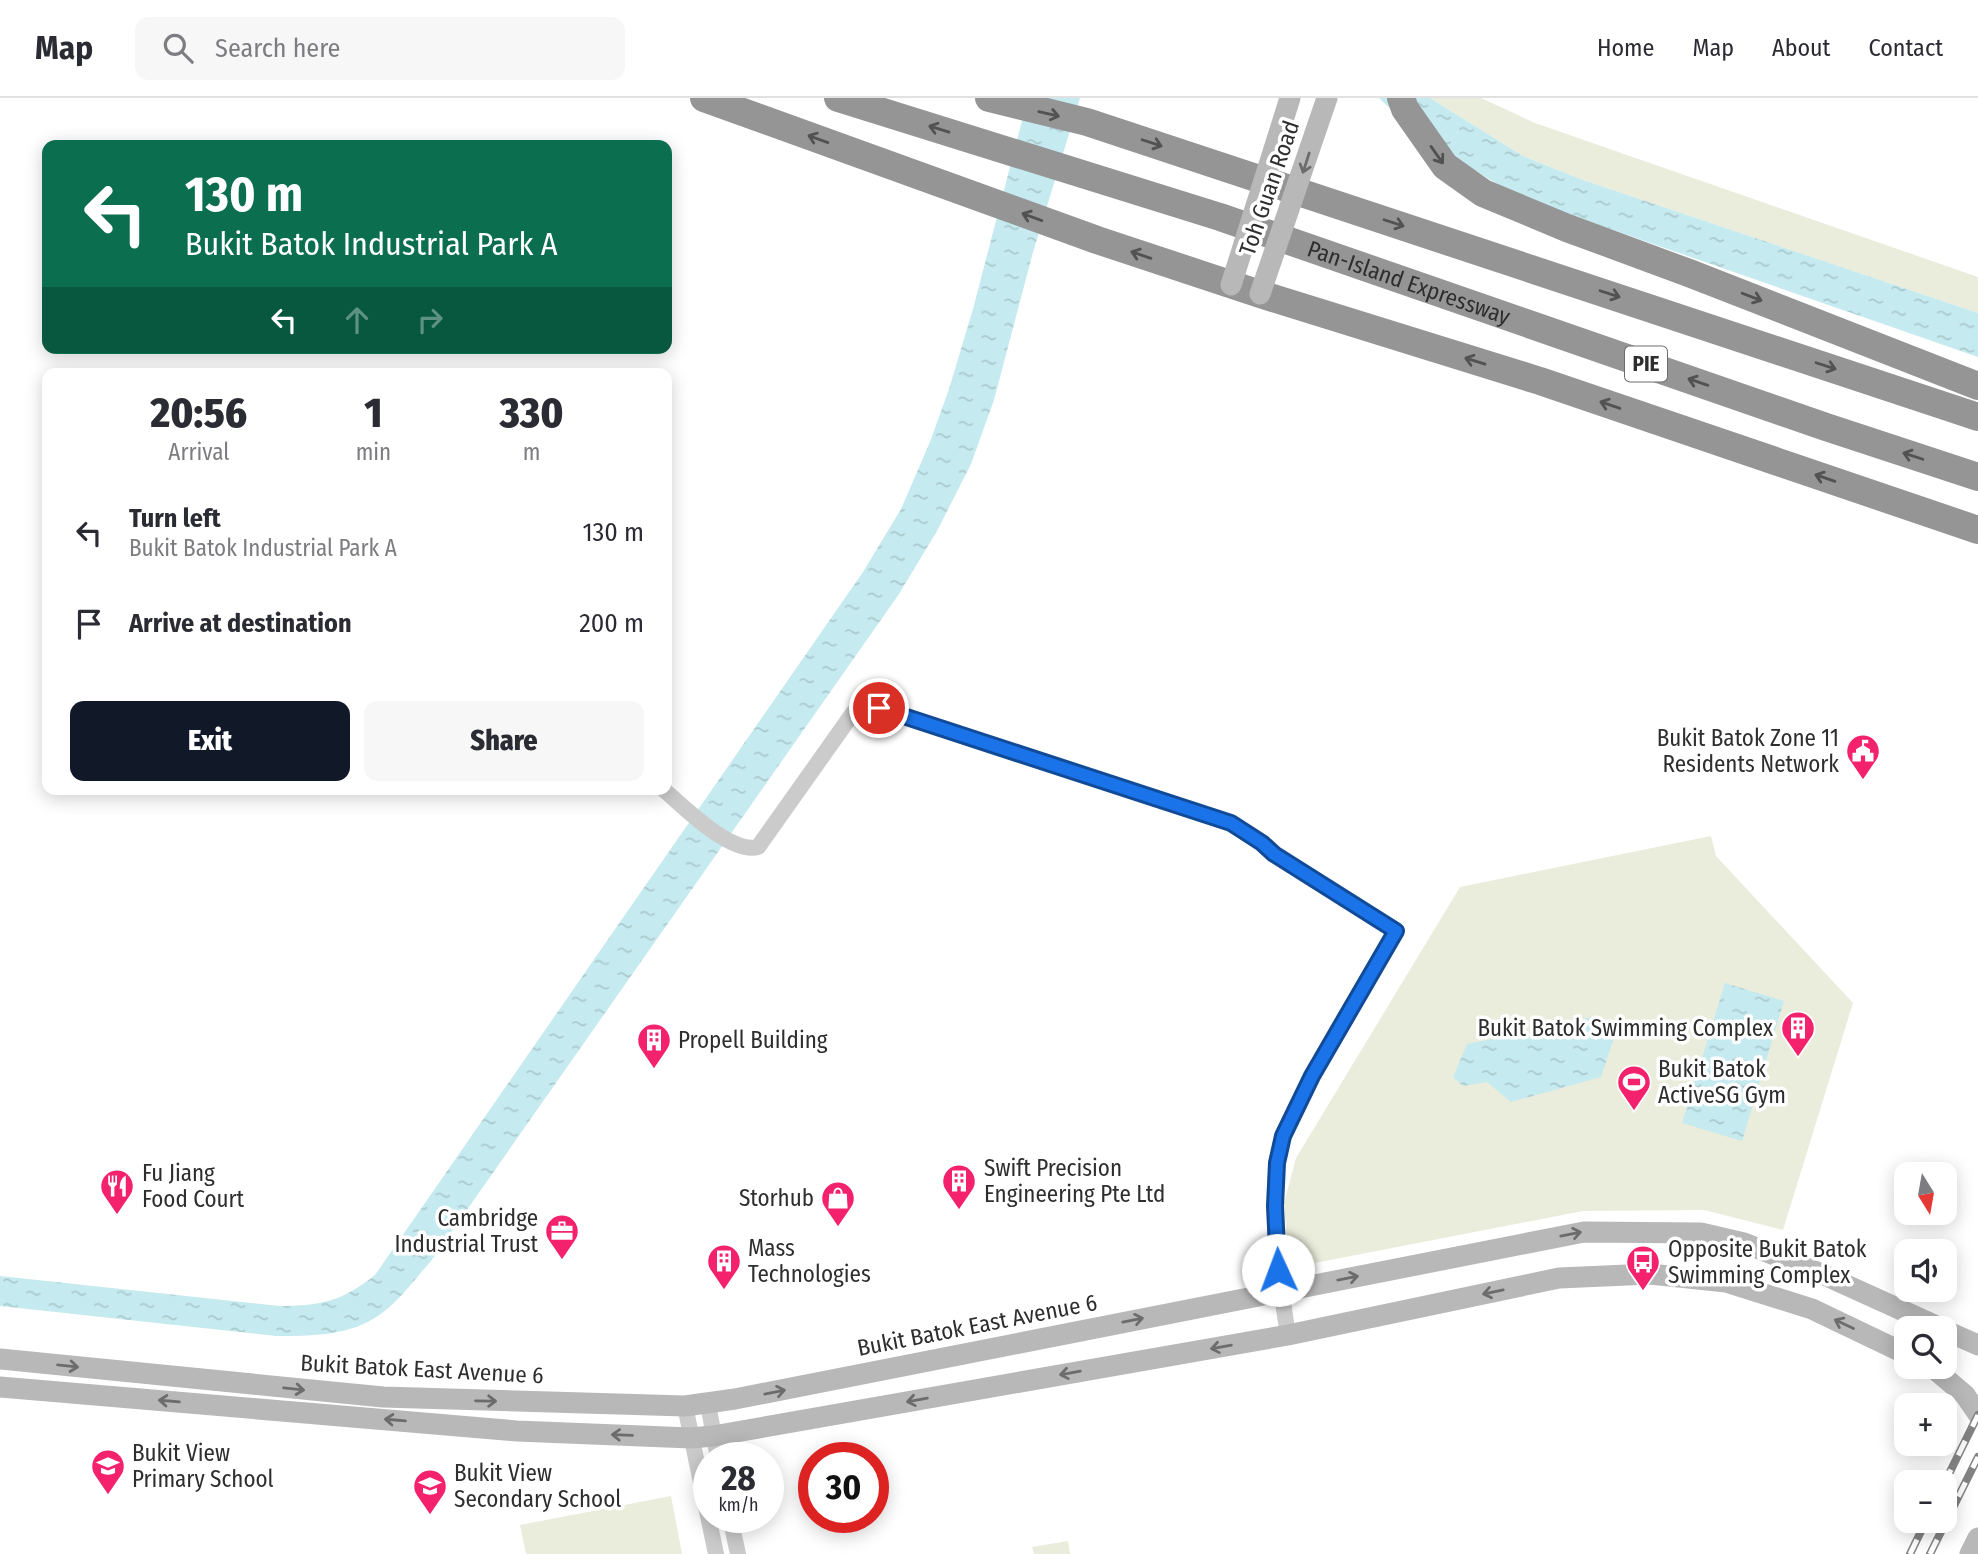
<!DOCTYPE html>
<html lang="en">
<head>
<meta charset="utf-8">
<style>
	:root { --surface:#fff; --page:#f7f7f7; --text:#2b2b33; --muted:#7c7c81; --line:#e1e1e2; --accent:#111827 }
	body { margin:0; font-family:"Fira Sans Condensed",sans-serif; background:var(--page); color:var(--text); height:100vh; display:flex; flex-direction:column; font-size:26px; white-space:nowrap }
	* { box-sizing:border-box; margin:0 }
	p { font-size:23px; color:var(--muted) }
	.icon { flex:none; width:38px; height:38px; fill:none; stroke:currentColor; stroke-width:2; stroke-linecap:round; stroke-linejoin:round }
	.map { position:relative; flex:1; overflow:hidden }
	.details { position:absolute; left:42px; top:270px; width:630px; height:427px; display:flex; flex-direction:column; background:var(--surface); border-radius:14px; box-shadow:0 4px 18px #0003 }
	.details>* { flex:none }
	.guide { position:absolute; left:42px; top:42px; width:630px; height:214px; border-radius:14px; box-shadow:0 4px 18px #0003; background:#0b6e4f; color:#fff; overflow:hidden }
	.needle { width:46px; rotate:169deg }
	.controls { position:absolute; left:1894px; top:1064px; display:grid; gap:14px }
	.controls a { display:grid; place-items:center; width:63px; height:63px; border-radius:14px; background:var(--surface); box-shadow:0 4px 18px #0003; font-size:35px }
	.speed { position:absolute; left:693px; top:1344px; display:flex; gap:14px; font-size:35px; font-weight:700; text-align:center }
	.speed>* { display:grid; place-content:center; width:91px; height:91px; border-radius:50%; background:var(--surface); box-shadow:0 4px 18px #0003; line-height:1 }
	.speed small { font-size:18px; font-weight:400 }
	.speed .limit { border:10px solid #d22; background:#fff; color:#111 }
	.pin { position:absolute; display:grid; place-items:center; width:60px; height:60px; color:#fff; margin:-30px; border:4px solid #fff; border-radius:50%; box-shadow:0 2px 7px #0007 }
	.me { position:absolute; width:77px; margin:-38px; rotate:358deg; stroke-linejoin:round; filter:drop-shadow(0 0 5px #0008) }
	.turn { display:flex; align-items:center; gap:24px; height:147px; padding:0 28px; font-size:32px }
	.turn .icon { width:91px; height:91px; stroke-width:2.5 }
	.turn b { display:block; font-size:49px; line-height:60px }
	.lanes { display:flex; align-items:center; height:66px; padding:0 28px; background:#0003; justify-content:center; gap:35px; direction:ltr }
	.lanes .off { opacity:.35 }
	.eta { display:flex; justify-content:space-evenly; align-items:center; height:119px; text-align:center }
	.eta b { font-size:42px; font-weight:800; line-height:49px }
	.button { display:flex; gap:14px; margin-top:auto; padding:14px 28px }
	.button a { flex:1; height:80px; border-radius:14px; background:var(--accent); color:#fff; font-size:28px; font-weight:800; line-height:80px; text-align:center }
	.button a+a { background:var(--page); color:var(--text) }
	ul { padding:0; list-style:none }
	li { display:flex; align-items:center; gap:21px; height:91px; padding:0 28px }
	li div { flex:1 }
	li b { display:block; font-size:26px }
	li em { font-style:normal }
	header { display:flex; align-items:center; gap:42px; box-sizing:border-box; height:98px; padding:0 35px; background:var(--surface); border-bottom:2px solid var(--line) }
	header strong { font-size:33px }
	nav { display:flex; gap:38px; margin-inline-start:auto; font-size:24px }
	.search { width:490px; height:63px; background:var(--page); display:flex; align-items:center; gap:18px; box-sizing:border-box; padding:0 24px; border-radius:14px; color:var(--muted); font-size:26px }
	.map>svg:first-child { display:block }
	.green { fill:#eaeddb }
	.water { fill:url(#water-ripples) }
	.lines { fill:none; stroke-linecap:round; stroke-linejoin:round }
	.street { stroke:#cbcbcb; stroke-width:16 }
	.secondary { stroke:#b8b8b8; stroke-width:21 }
	.highway { stroke:#959595; stroke-width:28 }
	.rail-casing { stroke:#838383; stroke-width:8 }
	.rail { stroke:#fff; stroke-width:5; stroke-dasharray:16; stroke-linecap:butt }
	.secondary-bridge { stroke:#b8b8b8; stroke-width:21 }
	.oneway { stroke:#525252 }
	.oneway2 { stroke:#6c6c6c }
	.route-casing { stroke:#114b97; stroke-width:18 }
	.route { stroke:#1a73e8; stroke-width:12 }
	.labels { text-anchor:middle; stroke-width:7; stroke-linejoin:round; paint-order:stroke }
	.shield { fill:#fff; stroke:#6d6d6d; stroke-width:2 }
	.shield-label { font-size:21px; font-weight:bold; fill:#2e2e2e }
	.street-label { font-size:23px; fill:#2e2e2e; stroke:#fff }
	.poi-label { font-size:23px; fill:#2e2e2e; stroke:#fff; text-anchor:start }
</style>
</head>
<body>
<header>
<strong>Map</strong>
<div class="search"><svg class="icon" aria-label="search" viewBox="0 0 24 24"><circle cx="10" cy="10" r="6"/><path d="M15 15l6 6"/></svg>Search here</div>
<nav><a>Home</a><a>Map</a><a>About</a><a>Contact</a></nav>
</header>
<div class="map">
<svg width="1978" height="1456" viewBox="0 0 1978 1456">
	<defs>
		<pattern id="water-ripples" width="26" height="14" patternUnits="userSpaceOnUse" patternTransform="scale(1.75)"><rect width="26" height="14" fill="#c5eaef"/><path d="M2 4q2-2 4 0t4 0M15 11q2-2 4 0t4 0" fill="none" stroke="#aac9cd"/></pattern>
	</defs>
	<rect width="100%" height="100%" fill="#fff"/>
	<g class="green">
		<polygon points="1430,0 1481,0 1535,25 1978,179 1978,215 1583,82 1523,58"/>
		<polygon points="1711,738 1716,758 1853,905 1783,1132 1704,1112 1583,1113 1289,1170 1284,1105 1296,1060 1460,789"/>
		<polygon points="671,1398 682,1456 526,1456 520,1427"/>
		<polygon points="1068,1443 1070,1456 1034,1456 1032,1449"/>
	</g>
	<g class="water">
		<path d="M1028,0H1080L1033,154L994,302L971,366L937,433L899,496L431,1163C413,1183 396,1208 373,1221C345,1238 308,1238 276,1238L0,1208V1178L279,1208C322,1208 342,1203 375,1177L863,474L901,411L930,344L949,291L973,211Z"/>
		<path d="M1379,0H1430L1523,58L1583,82L1978,215V259L1521,100C1471,70 1420,41 1379,0Z"/>
		<polygon points="1725,885 1784,903 1742,1043 1682,1025"/>
		<polygon points="1593,919 1614,940 1601,979 1511,1004 1487,984 1463,988 1453,979 1467,946 1523,935 1536,941 1570,936 1581,921"/>
	</g>
	<g class="lines">
		<g class="street">
			<path d="M663,691C684,709 730,756 758,749L853,615L861,610H879L1231,725L1262,745L1274,756L1396,833C1364,889 1328,943 1301,1001C1291,1022 1279,1043 1277,1066C1270,1123 1279,1181 1288,1237"/>
			<polyline points="708,1306 718,1360"/>
			<polyline points="685,1308 716,1456"/>
			<polyline points="730,1419 738,1456"/>
		</g>
		<g class="secondary">
			<polyline points="1944,1232 1978,1247"/>
			<polyline points="0,1261 383,1299 685,1308 735,1301 1584,1134 1701,1135 1744,1145 1822,1176 1941,1230"/>
			<polyline points="1932,1269 1965,1297 1978,1316"/>
			<polyline points="0,1289 517,1333 691,1340 713,1338 1288,1237 1559,1180 1650,1176 1726,1184 1812,1211 1906,1256"/>
			<polyline points="1970,1456 1978,1440"/>
		</g>
		<g class="highway">
			<polyline points="704,0 1097,142 1260,196 1540,283 1978,432"/>
			<path id="s1" d="M838,0L1220,119L1826,329L1978,379"/>
			<polyline points="989,0 1087,24 1978,319"/>
			<polyline points="1401,0 1405,11 1445,68 1483,95 1567,130 1689,175 1978,288"/>
		</g>
		<g class="rail-casing">
			<g id="rail">
				<polyline points="1944,1386 1978,1317"/>
				<polyline points="1910,1456 1926,1423"/>
				<polyline points="1930,1456 1978,1359"/>
			</g>
		</g>
		<use href="#rail" class="rail"/>
		<g class="secondary-bridge">
			<polyline points="1231,187 1290,0"/>
			<polyline points="1260,196 1327,0"/>
		</g>
	</g>
	<defs><path id="oneway-shaft" d="M-6 0H5M1.5-3L5.5 0L1.5 3" fill="none" stroke-width="1.6" stroke-linecap="round" stroke-linejoin="round" transform="scale(1.75)"/></defs>
	<g class="oneway">
		<use href="#oneway-shaft" transform="translate(1049 16) rotate(13)"/>
		<use href="#oneway-shaft" transform="translate(939 31) rotate(-163)"/>
		<use href="#oneway-shaft" transform="translate(818 41) rotate(-160)"/>
		<use href="#oneway-shaft" transform="translate(1152 45) rotate(18)"/>
		<use href="#oneway-shaft" transform="translate(1437 57) rotate(55)"/>
		<use href="#oneway-shaft" transform="translate(1032 119) rotate(-160)"/>
		<use href="#oneway-shaft" transform="translate(1394 125) rotate(18)"/>
		<use href="#oneway-shaft" transform="translate(1141 157) rotate(-161)"/>
		<use href="#oneway-shaft" transform="translate(1610 196) rotate(18)"/>
		<use href="#oneway-shaft" transform="translate(1752 199) rotate(21)"/>
		<use href="#oneway-shaft" transform="translate(1475 263) rotate(-163)"/>
		<use href="#oneway-shaft" transform="translate(1826 268) rotate(18)"/>
		<use href="#oneway-shaft" transform="translate(1698 284) rotate(-161)"/>
		<use href="#oneway-shaft" transform="translate(1610 307) rotate(-161)"/>
		<use href="#oneway-shaft" transform="translate(1913 358) rotate(-162)"/>
		<use href="#oneway-shaft" transform="translate(1825 380) rotate(-161)"/>
	</g>
	<g class="oneway2">
		<use href="#oneway-shaft" transform="translate(1306 65) rotate(108)"/>
		<use href="#oneway-shaft" transform="translate(1571 1136) rotate(-11)"/>
		<use href="#oneway-shaft" transform="translate(1348 1180) rotate(-11)"/>
		<use href="#oneway-shaft" transform="translate(1493 1194) rotate(168)"/>
		<use href="#oneway-shaft" transform="translate(1133 1222) rotate(-11)"/>
		<use href="#oneway-shaft" transform="translate(1844 1226) rotate(-155)"/>
		<use href="#oneway-shaft" transform="translate(1221 1249) rotate(170)"/>
		<use href="#oneway-shaft" transform="translate(68 1268) rotate(6)"/>
		<use href="#oneway-shaft" transform="translate(1070 1275) rotate(170)"/>
		<use href="#oneway-shaft" transform="translate(294 1291) rotate(6)"/>
		<use href="#oneway-shaft" transform="translate(775 1294) rotate(-11)"/>
		<use href="#oneway-shaft" transform="translate(917 1302) rotate(170)"/>
		<use href="#oneway-shaft" transform="translate(169 1303) rotate(-175)"/>
		<use href="#oneway-shaft" transform="translate(486 1303) rotate(1)"/>
		<use href="#oneway-shaft" transform="translate(395 1322) rotate(-175)"/>
		<use href="#oneway-shaft" transform="translate(622 1337) rotate(-178)"/>
	</g>
	<g class="lines">
		<g class="route-casing">
			<polyline id="route" points="879,610 1231,725 1262,745 1274,756 1396,833 1312,978 1283,1038 1277,1065 1275,1108 1278,1172"/>
		</g>
		<use href="#route" class="route"/>
	</g>
	<defs>
		<g id="civic-pin" transform="scale(1.75)"><path d="M0 17L-7.5 6A9.5 9.5 0 1 1 7.5 6Z" fill="#f4216c" stroke="#fff"/><path d="M-.6-6.5H3V-4.5H.6V-3L4-1V1h2V6H-6V1h2V-1L-.6-3ZM-1.2 2.5V6h2.4V2.5Z" fill="#fff"/></g>
		<g id="building-pin" transform="scale(1.75)"><path d="M0 17L-7.5 6A9.5 9.5 0 1 1 7.5 6Z" fill="#f4216c" stroke="#fff"/><path d="M-4-6H4V6H1V3H-1V6H-4ZM-2.5-4.3h1.7v1.8h-1.7ZM.8-4.3h1.7v1.8H.8ZM-2.5-1h1.7V.8h-1.7ZM.8-1h1.7V.8H.8Z" fill="#fff"/></g>
		<g id="stadium-pin" transform="scale(1.75)"><path d="M0 17L-7.5 6A9.5 9.5 0 1 1 7.5 6Z" fill="#f4216c" stroke="#fff"/><path d="M0-5a6.5 5 0 1 0 0 10a6.5 5 0 1 0 0-10ZM-3.5-1.8h7v3.6h-7Z" fill="#fff"/></g>
		<g id="restaurant-pin" transform="scale(1.75)"><path d="M0 17L-7.5 6A9.5 9.5 0 1 1 7.5 6Z" fill="#f4216c" stroke="#fff"/><path d="M-5-6h1v4h1v-4h1v4h1v-4h1v5L-1.5 .5V6h-2V.5L-5-1ZM5-6V6H3V1.5H1.5Q1.5-4 5-6Z" fill="#fff"/></g>
		<g id="shop-pin" transform="scale(1.75)"><path d="M0 17L-7.5 6A9.5 9.5 0 1 1 7.5 6Z" fill="#f4216c" stroke="#fff"/><path d="M-5-2.5h2.3a2.7 3.5 0 0 1 5.4 0H5L5.5 6h-11ZM-1.5-2.5h3a1.5 2.3 0 0 0-3 0Z" fill="#fff"/></g>
		<g id="office-pin" transform="scale(1.75)"><path d="M0 17L-7.5 6A9.5 9.5 0 1 1 7.5 6Z" fill="#f4216c" stroke="#fff"/><path d="M-6-3h4V-5.5h4V-3h4V5H-6ZM-1-4.5V-3h2v-1.5ZM-6 0V1H6V0Z" fill="#fff"/></g>
		<g id="bus-pin" transform="scale(1.75)"><path d="M0 17L-7.5 6A9.5 9.5 0 1 1 7.5 6Z" fill="#f4216c" stroke="#fff"/><path d="M-5-6H5V4H4V6H2V4H-2V6H-4V4H-5ZM-3.5-4V0h7V-4ZM-3.5 1.2v1.5H-2V1.2ZM2 1.2v1.5H3.5V1.2Z" fill="#fff"/></g>
		<g id="school-pin" transform="scale(1.75)"><path d="M0 17L-7.5 6A9.5 9.5 0 1 1 7.5 6Z" fill="#f4216c" stroke="#fff"/><path d="M0-5L7-2L0 1L-7-2ZM-4 1L0 2.5L4 1V4Q0 6-4 4Z" fill="#fff"/></g>
	</defs>
	<g fill-rule="evenodd">
		<use href="#civic-pin" x="1863" y="653"/>
		<use href="#building-pin" x="1798" y="930"/>
		<use href="#building-pin" x="654" y="942"/>
		<use href="#stadium-pin" x="1634" y="984"/>
		<use href="#building-pin" x="959" y="1083"/>
		<use href="#restaurant-pin" x="117" y="1088"/>
		<use href="#shop-pin" x="838" y="1100"/>
		<use href="#office-pin" x="562" y="1133"/>
		<use href="#building-pin" x="724" y="1163"/>
		<use href="#bus-pin" x="1643" y="1164"/>
		<use href="#school-pin" x="108" y="1368"/>
		<use href="#school-pin" x="430" y="1388"/>
	</g>
	<g class="labels">
		<rect class="shield" x="1625" y="248.5" width="42" height="35" rx="5"/>
		<g class="shield-label">
			<text x="1646" y="273">PIE</text>
		</g>
		<g class="street-label">
			<text transform="translate(1269 90) rotate(-71)" y="8">Toh Guan Road</text>
			<text dy="8" stroke="none"><textPath href="#s1" startOffset="600">Pan-Island Expressway</textPath></text>
			<text transform="translate(977 1227) rotate(-11)" y="8">Bukit Batok East Avenue 6</text>
			<text transform="translate(422 1271) rotate(3)" y="8">Bukit Batok East Avenue 6</text>
		</g>
		<g class="poi-label">
			<text x="1839" y="648" text-anchor="end">Bukit Batok Zone 11<tspan x="1839" dy="26">Residents Network</tspan></text>
			<text x="1773" y="938" text-anchor="end">Bukit Batok Swimming Complex</text>
			<text x="678" y="950">Propell Building</text>
			<text x="1658" y="979">Bukit Batok<tspan x="1658" dy="26">ActiveSG Gym</tspan></text>
			<text x="984" y="1078">Swift Precision<tspan x="984" dy="26">Engineering Pte Ltd</tspan></text>
			<text x="142" y="1083">Fu Jiang<tspan x="142" dy="26">Food Court</tspan></text>
			<text x="814" y="1108" text-anchor="end">Storhub</text>
			<text x="538" y="1128" text-anchor="end">Cambridge<tspan x="538" dy="26">Industrial Trust</tspan></text>
			<text x="748" y="1158">Mass<tspan x="748" dy="26">Technologies</tspan></text>
			<text x="1668" y="1159">Opposite Bukit Batok<tspan x="1668" dy="26">Swimming Complex</tspan></text>
			<text x="132" y="1363">Bukit View<tspan x="132" dy="26">Primary School</tspan></text>
			<text x="454" y="1383">Bukit View<tspan x="454" dy="26">Secondary School</tspan></text>
		</g>
	</g>
</svg>
<div class="controls">
<a><svg class="needle" viewBox="-14 -14 28 28"><path d="M0-13l5 13h-10z" fill="#e53935"/><path d="M0 13l5-13h-10z" fill="#7c7c81"/></svg></a>
<a><svg class="icon" aria-label="sound" viewBox="0 0 24 24"><path d="M4 9h4l5-4v14l-5-4H4zM17 9q2 3 0 6"/></svg></a>
<a><svg class="icon" aria-label="search" viewBox="0 0 24 24"><circle cx="10" cy="10" r="6"/><path d="M15 15l6 6"/></svg></a>
<a>+</a>
<a>−</a>
</div>
<div class="speed"><div>28<small>km/h</small></div><div class="limit">30</div></div>
<div class="pin" style="left:879px;top:610px;background:#d93025"><svg class="icon" aria-label="arrive" viewBox="0 0 24 24"><path d="M6 21V4h12l-3 4 3 4H6"/></svg></div>
<svg class="me" style="left:1278px;top:1172px" viewBox="-20 -20 40 40"><circle r="19" fill="#fff"/><path d="M0-13L10 11 0 6-10 11z" fill="#1a73e8"/></svg>
<div class="guide">
<div class="turn"><svg class="icon" aria-label="left" viewBox="0 0 24 24"><path d="M17 20v-9H6M10 6l-5 5 5 5"/></svg><div><b>130 m</b>Bukit Batok Industrial Park A</div></div>
<div class="lanes"><svg class="icon" aria-label="left" viewBox="0 0 24 24"><path d="M17 20v-9H6M10 6l-5 5 5 5"/></svg><svg class="icon off" aria-label="ahead" viewBox="0 0 24 24"><path d="M12 20V5M6 11l6-6 6 6"/></svg><svg class="icon off" aria-label="right" viewBox="0 0 24 24"><path d="M7 20v-9h11M14 6l5 5-5 5"/></svg></div>
</div>
<section class="details">
<div class="eta">
<div><b>20:56</b><p>Arrival</p></div>
<div><b>1</b><p>min</p></div>
<div><b>330</b><p>m</p></div>
</div>
<ul>
<li><svg class="icon" aria-label="left" viewBox="0 0 24 24"><path d="M17 20v-9H6M10 6l-5 5 5 5"/></svg><div><b>Turn left</b><p>Bukit Batok Industrial Park A</p></div><em>130 m</em></li>
<li><svg class="icon" aria-label="arrive" viewBox="0 0 24 24"><path d="M6 21V4h12l-3 4 3 4H6"/></svg><div><b>Arrive at destination</b></div><em>200 m</em></li>
</ul>
<div class="button"><a>Exit</a><a>Share</a></div>
</section>
</div>
</body>
</html>
